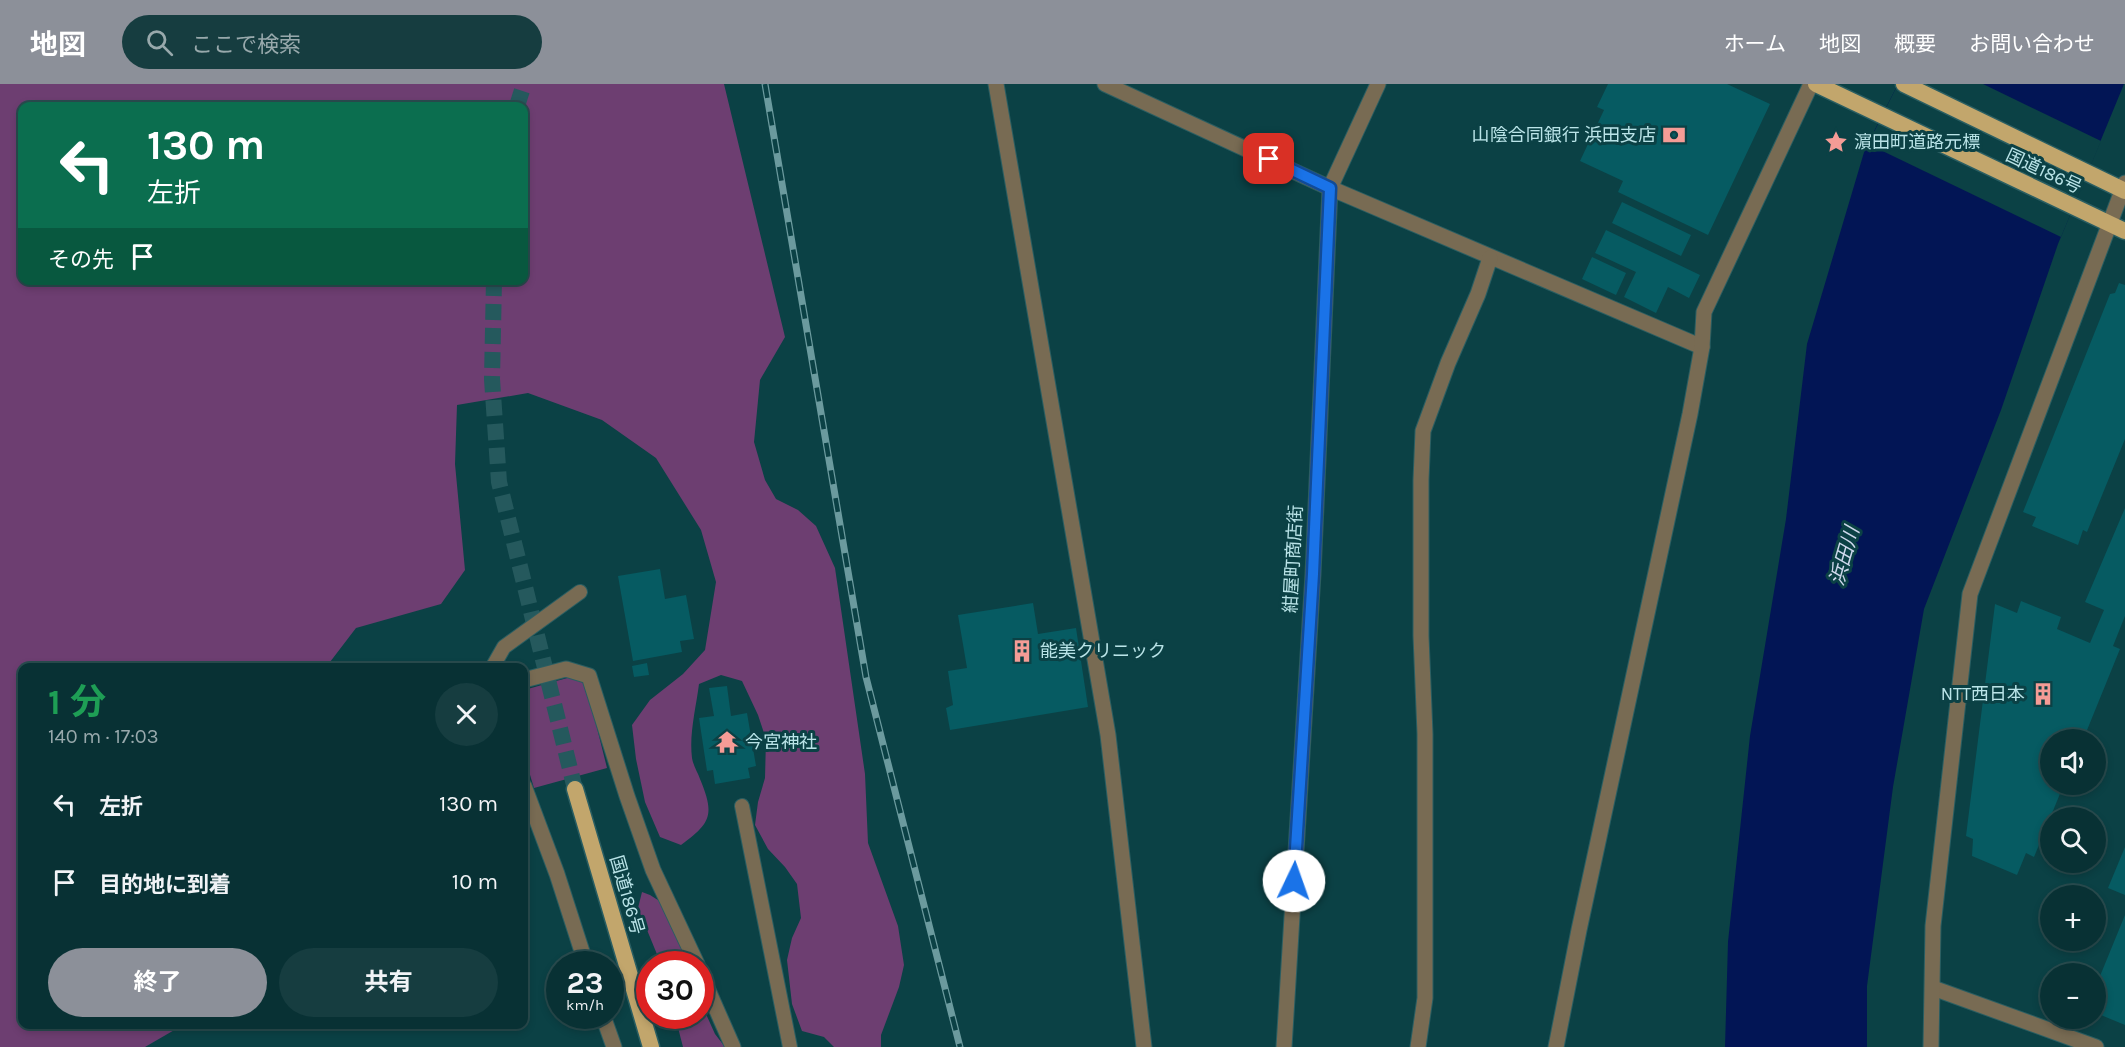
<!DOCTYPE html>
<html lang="ja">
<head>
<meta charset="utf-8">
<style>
	:root { --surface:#083134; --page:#163d40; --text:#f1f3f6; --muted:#98a9ac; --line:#294c4f; --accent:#8c9099 }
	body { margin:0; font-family:Karla,"Noto Sans JP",sans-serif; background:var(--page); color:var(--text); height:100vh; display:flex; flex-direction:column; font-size:22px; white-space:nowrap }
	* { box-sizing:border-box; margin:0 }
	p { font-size:20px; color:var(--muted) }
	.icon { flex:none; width:33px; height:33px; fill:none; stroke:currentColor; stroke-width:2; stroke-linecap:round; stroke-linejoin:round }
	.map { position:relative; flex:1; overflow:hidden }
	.side { position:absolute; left:18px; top:579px; width:510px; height:366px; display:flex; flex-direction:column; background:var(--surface); border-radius:12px; box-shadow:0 3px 9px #0003,0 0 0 2px var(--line) }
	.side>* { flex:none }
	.hud { position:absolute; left:18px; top:18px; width:510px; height:183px; border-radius:12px; box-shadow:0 3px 9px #0003,0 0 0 2px var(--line); background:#0b6e4f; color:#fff; overflow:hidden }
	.fabs { position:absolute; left:2040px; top:645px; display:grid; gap:12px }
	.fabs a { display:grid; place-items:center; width:66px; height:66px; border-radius:50%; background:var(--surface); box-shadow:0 3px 9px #0003,0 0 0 2px var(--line); font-size:30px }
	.speed { position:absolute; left:546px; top:867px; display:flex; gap:12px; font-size:30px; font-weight:700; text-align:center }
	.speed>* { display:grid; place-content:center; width:78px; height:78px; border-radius:50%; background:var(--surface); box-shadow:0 3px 9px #0003,0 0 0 2px var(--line); line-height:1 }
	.speed small { font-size:15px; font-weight:400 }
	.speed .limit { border:9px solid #d22; background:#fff; color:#111 }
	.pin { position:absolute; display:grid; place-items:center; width:51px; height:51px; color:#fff; margin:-26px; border-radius:12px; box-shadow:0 3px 9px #0006 }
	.me { position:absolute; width:66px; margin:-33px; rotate:3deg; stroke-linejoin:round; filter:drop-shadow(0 0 4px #0008) }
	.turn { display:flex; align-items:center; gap:21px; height:126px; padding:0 30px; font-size:27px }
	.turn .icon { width:78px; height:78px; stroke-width:2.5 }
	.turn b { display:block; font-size:42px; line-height:51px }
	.then { display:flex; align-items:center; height:57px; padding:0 30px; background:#0003; gap:12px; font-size:22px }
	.round { display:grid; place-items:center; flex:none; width:63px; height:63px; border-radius:32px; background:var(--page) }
	.head { display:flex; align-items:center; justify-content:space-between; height:102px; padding:0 30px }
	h1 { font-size:36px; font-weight:700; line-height:45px; color:#1e9e55 }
	.action { display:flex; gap:12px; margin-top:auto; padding:12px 30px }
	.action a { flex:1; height:69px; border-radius:36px; background:var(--accent); color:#fff; font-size:24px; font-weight:700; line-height:69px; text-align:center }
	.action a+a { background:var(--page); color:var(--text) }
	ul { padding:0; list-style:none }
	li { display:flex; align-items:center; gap:18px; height:78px; padding:0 30px }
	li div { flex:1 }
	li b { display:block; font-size:22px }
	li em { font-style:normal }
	header { display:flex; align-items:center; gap:36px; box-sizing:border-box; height:84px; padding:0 30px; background:var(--accent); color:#fff }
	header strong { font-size:28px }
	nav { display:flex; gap:33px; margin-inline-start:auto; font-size:21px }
	.search { width:420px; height:54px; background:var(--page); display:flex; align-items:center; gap:15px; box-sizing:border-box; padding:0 21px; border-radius:33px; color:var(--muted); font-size:22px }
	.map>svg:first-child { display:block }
	.green { fill:#6d3e71; fill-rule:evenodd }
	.water { fill:#021555 }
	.pier { fill:#0b4145 }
	.building { fill:#065b62 }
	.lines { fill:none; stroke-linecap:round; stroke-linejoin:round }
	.trunk-tunnel { stroke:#25595d; stroke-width:16; stroke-dasharray:16 8; stroke-linecap:butt }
	.service-casing { stroke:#2a5e62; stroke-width:16 }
	.minor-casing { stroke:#2a5e62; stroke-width:17 }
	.trunk-casing { stroke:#2a5e62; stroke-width:19 }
	.service { stroke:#786b53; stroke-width:14 }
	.minor { stroke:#786b53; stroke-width:15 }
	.trunk { stroke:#c2a66c; stroke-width:16 }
	.rail-casing { stroke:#6b9a9e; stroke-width:7 }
	.rail { stroke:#0b4145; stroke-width:4.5; stroke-dasharray:14; stroke-linecap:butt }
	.route-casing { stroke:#114b97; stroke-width:15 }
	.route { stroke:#1a73e8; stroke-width:10 }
	.labels { text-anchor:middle; stroke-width:6; stroke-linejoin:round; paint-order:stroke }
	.poi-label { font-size:18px; fill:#bae4e8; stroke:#0b4145; text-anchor:start }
	.street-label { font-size:18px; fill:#bae4e8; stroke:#0b4145 }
	.water-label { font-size:20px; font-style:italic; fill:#ced8ec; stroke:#0b4145 }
</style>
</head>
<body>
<header>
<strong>地図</strong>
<div class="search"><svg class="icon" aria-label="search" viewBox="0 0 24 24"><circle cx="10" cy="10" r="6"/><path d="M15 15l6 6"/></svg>ここで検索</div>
<nav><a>ホーム</a><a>地図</a><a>概要</a><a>お問い合わせ</a></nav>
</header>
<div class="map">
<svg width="2125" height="963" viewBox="0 0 2125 963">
	<rect width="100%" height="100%" fill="#0b4145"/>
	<g class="green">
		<path d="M0,0H724L785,253L760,296L754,358L765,396L776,415L798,426L816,442L835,484L865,690L868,759L898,842L904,881L899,903L881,951V963H834L824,953L802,947L792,920L787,876L792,854L801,834L797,800L785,783L768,765L755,741L758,718L765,694L766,655L758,631L742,597L721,591L699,600C696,624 689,650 692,674C693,681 698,689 700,695C715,731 711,739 681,761L660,753L645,718L636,675L632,641L650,616L683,590L705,566L716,498L701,446L656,374L602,336L528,309L457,321L455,380L465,486L441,520L356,544L330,578L329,583L22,584V940L183,941L145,963H0ZM22,22H524V196H22Z"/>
		<polygon points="571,593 586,600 607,684 534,704 524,671 524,606"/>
		<polygon points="642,808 650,811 661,818 689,880 661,880 638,824"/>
		<polygon points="701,919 715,950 725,963 683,963 675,932 700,932"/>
	</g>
	<polygon class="water" points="1898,0 2124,0 2058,160 2001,326 1924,525 1893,703 1867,902 1867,963 1725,963 1728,858 1750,652 1786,435 1807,260 1865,65"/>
	<polygon class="pier" points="1898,0 1983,0 2101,57 2061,153 1868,60"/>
	<g class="building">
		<polygon points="1608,0 1727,0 1770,20 1708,151 1618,108 1623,97 1580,77 1604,26 1597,23"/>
		<polygon points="1622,118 1691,151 1681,172 1612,139"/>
		<polygon points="1606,146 1700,191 1689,214 1668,203 1656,229 1624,213 1636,188 1595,169"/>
		<polygon points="1592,173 1626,189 1616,211 1582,195"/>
		<polygon points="2119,199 2125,201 2125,355 2087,448 2083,446 2078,461 2032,442 2036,433 2023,428 2110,210 2115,209"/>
		<polygon points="2125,424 2125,532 2113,562 2120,565 2083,656 2050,656 2050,700 2064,700 2034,773 2026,769 2017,791 1972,772 1973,755 1966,752 1995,520 2017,529 2021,517 2061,533 2057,545 2090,559 2104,526 2085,518"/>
		<polygon points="660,485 665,515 686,511 694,555 680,557 682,568 633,577 618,492"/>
		<polygon points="1033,519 1038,550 1076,544 1088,623 950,646 946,624 953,621 948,587 967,584 958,531"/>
		<polygon points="647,579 649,591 634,593 632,582"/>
		<polygon points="727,602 731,632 747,629 756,682 748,684 750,694 715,700 713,686 707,687 699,634 714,632 709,604"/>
		<polygon points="2125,763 2125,811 2108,804"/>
		<polygon points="2125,831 2125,941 2096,929 2106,902 2098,897"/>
	</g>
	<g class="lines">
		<g class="trunk-tunnel">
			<polyline points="517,22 524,0"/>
			<polyline points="494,196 492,295 499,398 575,705"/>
		</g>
		<g class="service-casing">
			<g id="service">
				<polyline points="492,584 504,563 580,508"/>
				<polyline points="742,722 790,963"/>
			</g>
		</g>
		<g class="minor-casing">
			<g id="minor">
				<polyline points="996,0 1108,651 1144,963"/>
				<polyline points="1105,0 1330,104 1702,263"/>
				<polyline points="524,596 566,585 589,592 627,712 653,786 697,880"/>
				<polyline points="524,702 557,790 586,880"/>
				<polyline points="700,888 733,963"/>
				<polyline points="1933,904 2096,963"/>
				<polyline points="603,932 614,963"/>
				<polyline points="1284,963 1313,490 1330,104 1378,0"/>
				<polyline points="1418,963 1425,914 1425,650 1421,552 1421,396 1423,347 1448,279 1478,210 1490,174"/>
				<polyline points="1556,963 1579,846 1690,330 1702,263 1704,228 1811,0"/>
				<polyline points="1931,963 1933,842 1970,510 2125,99"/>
			</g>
		</g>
		<g class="trunk-casing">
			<g id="trunk">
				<polyline points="1816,0 2125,147"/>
				<polyline points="1904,0 2125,107"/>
				<polyline points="575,705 651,963"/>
			</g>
		</g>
		<use href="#service" class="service"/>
		<use href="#minor" class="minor"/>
		<use href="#trunk" class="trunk"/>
		<g class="rail-casing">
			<polyline id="rail" points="765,0 866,593 960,963"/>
		</g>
		<use href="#rail" class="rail"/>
	</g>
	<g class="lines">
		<g class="route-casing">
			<polyline id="route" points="1269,75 1330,104 1313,490 1294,797"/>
		</g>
		<use href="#route" class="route"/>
	</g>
	<defs>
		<g id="bank-bare" transform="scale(1.8)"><path d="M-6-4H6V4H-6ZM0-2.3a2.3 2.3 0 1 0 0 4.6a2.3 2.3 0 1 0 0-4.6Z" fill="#f59c96" stroke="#0b4145" stroke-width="2.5" paint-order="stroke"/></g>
		<g id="sight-bare" transform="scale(1.8)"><path d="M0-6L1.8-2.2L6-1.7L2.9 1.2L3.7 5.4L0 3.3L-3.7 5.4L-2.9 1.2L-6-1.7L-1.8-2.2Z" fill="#f59c96" stroke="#0b4145" stroke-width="2.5" paint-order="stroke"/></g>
		<g id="building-bare" transform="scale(1.8)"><path d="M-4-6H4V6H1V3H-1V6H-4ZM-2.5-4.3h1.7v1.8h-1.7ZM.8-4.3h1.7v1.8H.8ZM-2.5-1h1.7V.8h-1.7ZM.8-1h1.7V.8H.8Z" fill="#f59c96" stroke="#0b4145" stroke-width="2.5" paint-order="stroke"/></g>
		<g id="temple-bare" transform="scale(1.8)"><path d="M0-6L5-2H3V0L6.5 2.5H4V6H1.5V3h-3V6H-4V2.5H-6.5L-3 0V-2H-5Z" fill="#f59c96" stroke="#0b4145" stroke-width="2.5" paint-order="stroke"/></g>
	</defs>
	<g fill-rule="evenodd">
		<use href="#bank-bare" x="1674" y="51"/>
		<use href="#sight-bare" x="1836" y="58"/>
		<use href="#building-bare" x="1022" y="567"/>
		<use href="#building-bare" x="2043" y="610"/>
		<use href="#temple-bare" x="727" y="658"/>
	</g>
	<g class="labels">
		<g class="poi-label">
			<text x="1656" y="57" text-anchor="end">山陰合同銀行 浜田支店</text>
			<text x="1854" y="64">濵田町道路元標</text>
			<text x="1040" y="573">能美クリニック</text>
			<text x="2025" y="616" text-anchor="end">NTT西日本</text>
			<text x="745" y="664">今宮神社</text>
		</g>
		<g class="street-label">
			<text transform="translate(2044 87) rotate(25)" y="6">国道186号</text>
			<text transform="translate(1293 475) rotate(-87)" y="6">紺屋町商店街</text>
			<text transform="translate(627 811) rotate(74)" y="6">国道186号</text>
		</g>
		<g class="water-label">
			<text transform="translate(1844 472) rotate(-74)" y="7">浜田川</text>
		</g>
	</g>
</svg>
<div class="fabs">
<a><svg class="icon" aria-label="sound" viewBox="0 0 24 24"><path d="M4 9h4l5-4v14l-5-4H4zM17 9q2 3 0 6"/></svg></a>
<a><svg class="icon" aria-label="search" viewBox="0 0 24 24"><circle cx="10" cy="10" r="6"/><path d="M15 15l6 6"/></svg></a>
<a>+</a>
<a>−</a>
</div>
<div class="speed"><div>23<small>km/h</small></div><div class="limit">30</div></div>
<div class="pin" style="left:1269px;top:75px;background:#d93025"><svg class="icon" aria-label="arrive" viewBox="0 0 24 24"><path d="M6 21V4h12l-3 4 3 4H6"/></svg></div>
<svg class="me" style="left:1294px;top:797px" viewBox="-20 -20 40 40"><circle r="19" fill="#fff"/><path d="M0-13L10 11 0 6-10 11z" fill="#1a73e8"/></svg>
<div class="hud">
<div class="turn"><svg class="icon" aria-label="left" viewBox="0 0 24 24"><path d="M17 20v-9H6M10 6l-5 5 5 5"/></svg><div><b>130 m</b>左折</div></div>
<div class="then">その先<svg class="icon" aria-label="arrive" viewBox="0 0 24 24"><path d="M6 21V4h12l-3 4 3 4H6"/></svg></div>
</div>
<section class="side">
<div class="head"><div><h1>1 分</h1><p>140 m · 17:03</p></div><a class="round"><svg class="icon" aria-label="close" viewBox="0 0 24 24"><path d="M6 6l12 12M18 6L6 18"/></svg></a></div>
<ul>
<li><svg class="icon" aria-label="left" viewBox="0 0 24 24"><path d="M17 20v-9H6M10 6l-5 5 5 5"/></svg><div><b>左折</b></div><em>130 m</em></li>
<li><svg class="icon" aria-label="arrive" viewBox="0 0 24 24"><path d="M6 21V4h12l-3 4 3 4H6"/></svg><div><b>目的地に到着</b></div><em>10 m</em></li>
</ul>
<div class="action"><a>終了</a><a>共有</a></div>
</section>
</div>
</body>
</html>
